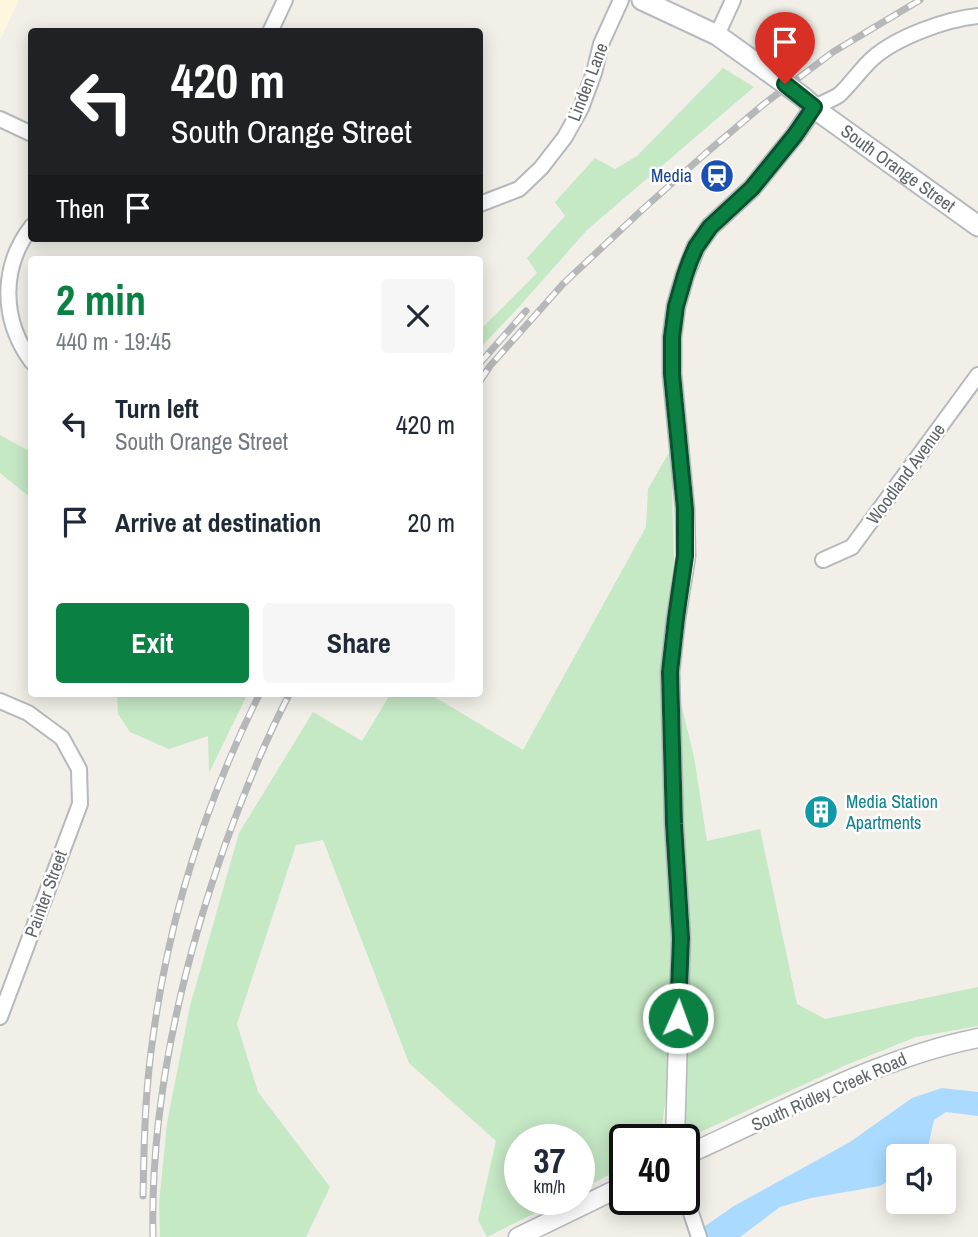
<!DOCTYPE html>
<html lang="en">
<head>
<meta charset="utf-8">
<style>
	:root { --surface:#fff; --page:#f6f6f7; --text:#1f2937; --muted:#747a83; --accent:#0b8043 }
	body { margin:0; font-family:"Archivo Narrow",sans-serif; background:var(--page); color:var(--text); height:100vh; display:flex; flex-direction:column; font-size:26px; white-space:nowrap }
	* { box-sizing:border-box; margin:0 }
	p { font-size:23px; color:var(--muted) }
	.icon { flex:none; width:38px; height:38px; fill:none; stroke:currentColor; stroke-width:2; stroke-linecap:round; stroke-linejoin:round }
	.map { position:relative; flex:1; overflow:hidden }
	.details { position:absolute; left:28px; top:256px; width:455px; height:441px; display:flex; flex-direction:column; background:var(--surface); border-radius:7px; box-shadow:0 4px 18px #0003 }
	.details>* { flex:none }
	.guide { position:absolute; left:28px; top:28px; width:455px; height:214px; border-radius:7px; box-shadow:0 4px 18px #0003; background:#202124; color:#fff; overflow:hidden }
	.tools { position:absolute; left:886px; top:1144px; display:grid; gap:14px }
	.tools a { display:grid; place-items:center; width:70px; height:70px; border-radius:7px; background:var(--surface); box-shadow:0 4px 18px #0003; font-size:35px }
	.speed { position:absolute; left:504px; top:1124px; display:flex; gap:14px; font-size:35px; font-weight:700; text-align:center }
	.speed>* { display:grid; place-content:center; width:91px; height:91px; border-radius:50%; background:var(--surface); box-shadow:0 4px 18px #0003; line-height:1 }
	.speed small { font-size:18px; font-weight:400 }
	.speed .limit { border:4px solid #111; border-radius:10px; background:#fff; color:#111 }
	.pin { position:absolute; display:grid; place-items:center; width:60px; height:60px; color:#fff; margin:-72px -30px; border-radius:50% 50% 50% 0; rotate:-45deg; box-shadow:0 0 7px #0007 }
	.pin .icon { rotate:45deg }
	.me { position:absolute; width:77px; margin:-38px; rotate:2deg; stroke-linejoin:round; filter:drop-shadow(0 0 5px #0008) }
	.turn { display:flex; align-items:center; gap:24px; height:147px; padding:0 28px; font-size:32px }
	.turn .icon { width:91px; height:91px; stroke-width:2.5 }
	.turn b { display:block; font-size:49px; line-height:60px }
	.then { display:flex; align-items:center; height:66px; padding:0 28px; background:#0003; gap:14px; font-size:26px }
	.round { display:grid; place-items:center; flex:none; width:74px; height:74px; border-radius:7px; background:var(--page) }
	.head { display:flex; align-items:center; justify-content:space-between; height:119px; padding:0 28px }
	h1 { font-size:42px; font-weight:700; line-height:52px; color:var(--accent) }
	.primary-button { display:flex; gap:14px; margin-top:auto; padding:14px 28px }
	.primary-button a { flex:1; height:80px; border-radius:7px; background:var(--accent); color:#fff; font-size:28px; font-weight:700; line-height:80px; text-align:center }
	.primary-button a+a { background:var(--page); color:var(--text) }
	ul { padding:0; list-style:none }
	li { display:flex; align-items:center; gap:21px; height:98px; padding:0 28px }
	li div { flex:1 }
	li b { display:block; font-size:26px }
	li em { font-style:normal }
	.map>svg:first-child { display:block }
	.commercial { fill:#fef7e0 }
	.green { fill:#c5e8c5 }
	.water { fill:#aadaff }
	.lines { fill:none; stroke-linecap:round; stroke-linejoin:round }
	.minor-casing { stroke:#b5b8bc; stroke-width:18 }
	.tertiary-casing { stroke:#b5b8bc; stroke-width:21 }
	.secondary-casing { stroke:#b6babf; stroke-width:23 }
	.minor { stroke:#fff; stroke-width:14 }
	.tertiary { stroke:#fff; stroke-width:18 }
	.secondary { stroke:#fff; stroke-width:19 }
	.rail-casing { stroke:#b6b7b8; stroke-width:7 }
	.rail { stroke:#fff; stroke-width:4.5; stroke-dasharray:13; stroke-linecap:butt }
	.secondary-bridge-casing { stroke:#b6babf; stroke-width:23; stroke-linecap:butt }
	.secondary-bridge { stroke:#fff; stroke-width:19 }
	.route-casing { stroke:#07532c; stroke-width:18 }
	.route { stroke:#0b8043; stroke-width:12 }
	.labels { text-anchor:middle; stroke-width:5; stroke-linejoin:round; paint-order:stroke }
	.street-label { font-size:18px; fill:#5f6368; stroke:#fff }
	.transit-label { font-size:18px; fill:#164399; stroke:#fff; text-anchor:end }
	.culture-label { font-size:18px; fill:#0d838f; stroke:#fff; text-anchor:start }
</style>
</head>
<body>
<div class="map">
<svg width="978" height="1237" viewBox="0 0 978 1237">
	<rect width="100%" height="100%" fill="#f1efe8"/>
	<polygon class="commercial" points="0,0 19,0 0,40"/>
	<g class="green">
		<polygon points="723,68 754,87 587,230 517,309 480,348 480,330 537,273 527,258 565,216 555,202 595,158 615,169 637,156"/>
		<polygon points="0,435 31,452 31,498 0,473"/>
		<polygon points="671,449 674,561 660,676 664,800 672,936 667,1090 660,1139 625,1139 625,1167 579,1190 579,1139 520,1139 520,1199 563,1199 487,1237 478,1220 496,1141 409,1063 323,840 296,845 237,1024 258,1092 330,1187 306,1237 160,1237 159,1204 167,1123 190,1006 239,833 313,712 362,741 391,693 428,693 523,750 646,527 648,489"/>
		<polygon points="678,691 694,757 707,841 760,829 797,1004 825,1019 978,987 978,1026 916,1037 846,1065 696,1134 682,1128 689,1010 688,938"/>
		<polygon points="117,693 248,693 209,773 208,736 169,749 130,732 118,714"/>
	</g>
	<polygon class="water" points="942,1088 978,1092 978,1116 946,1112 934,1120 927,1151 921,1157 898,1157 898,1175 880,1186 811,1198 780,1207 740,1237 689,1237 734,1206 850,1142 912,1098"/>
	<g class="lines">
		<g class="minor-casing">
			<g id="minor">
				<polyline points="270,32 285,0"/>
				<polyline points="717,35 733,0"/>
				<path d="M814,107C823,103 831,100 839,95C851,84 860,70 872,59C896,37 947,19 978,16"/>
				<polyline points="0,119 32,134"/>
				<polyline points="480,204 519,189 541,168 565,137 581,108 594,73 601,44 621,0"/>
				<path d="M32,226C0,267 1,320 32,362"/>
				<polyline points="823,560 852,547 978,375"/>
				<polyline points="0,701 28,713 62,738 79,769 80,804 0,1017"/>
				<polyline points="684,1192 699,1237"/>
			</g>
		</g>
		<g class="tertiary-casing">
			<g id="tertiary">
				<polyline points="675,1139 681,938 674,824 670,672 676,618 686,556 685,509 672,374 672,337 676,306 685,275 696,247 710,227 752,188 795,135 814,107"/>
				<path d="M684,1156C780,1113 874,1059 978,1038"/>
				<polyline points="518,1237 625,1185"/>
			</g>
		</g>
		<g class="secondary-casing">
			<g id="secondary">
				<polyline points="642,0 717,35 766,70"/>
				<path id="s1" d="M803,97L822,114L978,226"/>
			</g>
		</g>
		<use href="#minor" class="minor"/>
		<use href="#tertiary" class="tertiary"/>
		<use href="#secondary" class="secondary"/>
		<g class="rail-casing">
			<g id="rail">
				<polyline points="480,363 526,311"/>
				<polyline points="480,381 490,366 563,284 642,210 706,153 764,104 833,52 920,0"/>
				<path d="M143,1196C144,1143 145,1090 153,1037C169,917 206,801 260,693"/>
				<path d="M153,1237C150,1104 181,970 225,845C244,793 264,742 290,693"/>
			</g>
		</g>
		<use href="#rail" class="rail"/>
		<g class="secondary-bridge-casing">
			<polyline id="secondary-bridge" points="766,70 803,97"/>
		</g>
		<use href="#secondary-bridge" class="secondary-bridge"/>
	</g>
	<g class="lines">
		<g class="route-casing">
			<polyline id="route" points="678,1018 681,938 674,824 670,672 676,618 685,556 685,509 672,374 672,337 676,306 685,275 690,261 696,247 710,227 752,188 795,135 814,107 785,84"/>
		</g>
		<use href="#route" class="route"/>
	</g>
	<defs>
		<g id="station-disc" transform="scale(1.75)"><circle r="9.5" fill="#1a4fb4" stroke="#fff"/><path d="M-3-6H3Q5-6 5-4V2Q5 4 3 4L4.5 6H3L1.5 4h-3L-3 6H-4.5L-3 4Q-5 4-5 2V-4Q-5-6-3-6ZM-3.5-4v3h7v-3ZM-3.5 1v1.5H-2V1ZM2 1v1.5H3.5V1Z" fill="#fff"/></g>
		<g id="building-disc" transform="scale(1.75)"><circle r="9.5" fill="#0f9aa8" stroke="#fff"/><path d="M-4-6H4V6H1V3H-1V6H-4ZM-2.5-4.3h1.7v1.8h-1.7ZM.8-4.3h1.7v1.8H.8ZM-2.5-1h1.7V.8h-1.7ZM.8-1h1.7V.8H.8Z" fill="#fff"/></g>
	</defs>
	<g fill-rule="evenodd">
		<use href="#station-disc" x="717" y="176"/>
		<use href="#building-disc" x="821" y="812"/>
	</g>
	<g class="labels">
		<g class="street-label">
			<text transform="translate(588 82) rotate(-69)" y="6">Linden Lane</text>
			<text dy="6" stroke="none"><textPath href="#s1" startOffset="119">South Orange Street</textPath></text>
			<text transform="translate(906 474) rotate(-54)" y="6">Woodland Avenue</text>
			<text transform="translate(46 894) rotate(-70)" y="6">Painter Street</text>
			<text transform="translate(829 1092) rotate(-24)" y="6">South Ridley Creek Road</text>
		</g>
		<g class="transit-label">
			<text x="692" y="182">Media</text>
		</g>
		<g class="culture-label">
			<text x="846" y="808">Media Station<tspan x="846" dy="21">Apartments</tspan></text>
		</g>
	</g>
</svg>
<div class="tools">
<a><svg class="icon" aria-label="sound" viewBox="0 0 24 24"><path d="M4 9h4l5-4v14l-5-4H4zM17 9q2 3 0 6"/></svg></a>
</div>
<div class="speed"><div>37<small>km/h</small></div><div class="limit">40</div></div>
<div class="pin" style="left:785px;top:84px;background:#d93025"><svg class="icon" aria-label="arrive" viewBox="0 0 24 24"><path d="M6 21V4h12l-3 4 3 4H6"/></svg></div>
<svg class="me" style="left:678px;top:1018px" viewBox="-20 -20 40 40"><circle r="17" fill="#0b8043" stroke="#fff" stroke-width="3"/><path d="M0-11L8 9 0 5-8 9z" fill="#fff"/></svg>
<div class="guide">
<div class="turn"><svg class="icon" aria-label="left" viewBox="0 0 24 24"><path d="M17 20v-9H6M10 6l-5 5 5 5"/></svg><div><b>420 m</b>South Orange Street</div></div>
<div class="then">Then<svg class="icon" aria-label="arrive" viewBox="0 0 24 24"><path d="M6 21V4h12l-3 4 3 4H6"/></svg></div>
</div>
<section class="details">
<div class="head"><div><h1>2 min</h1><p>440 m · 19:45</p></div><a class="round"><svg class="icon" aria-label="close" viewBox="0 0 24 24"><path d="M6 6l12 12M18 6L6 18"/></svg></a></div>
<ul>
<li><svg class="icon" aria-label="left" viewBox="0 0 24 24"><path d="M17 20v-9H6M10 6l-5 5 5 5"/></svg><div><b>Turn left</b><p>South Orange Street</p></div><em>420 m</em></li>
<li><svg class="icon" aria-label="arrive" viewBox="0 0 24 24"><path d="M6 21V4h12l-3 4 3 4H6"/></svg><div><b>Arrive at destination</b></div><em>20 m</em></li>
</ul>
<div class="primary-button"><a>Exit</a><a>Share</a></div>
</section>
</div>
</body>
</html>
